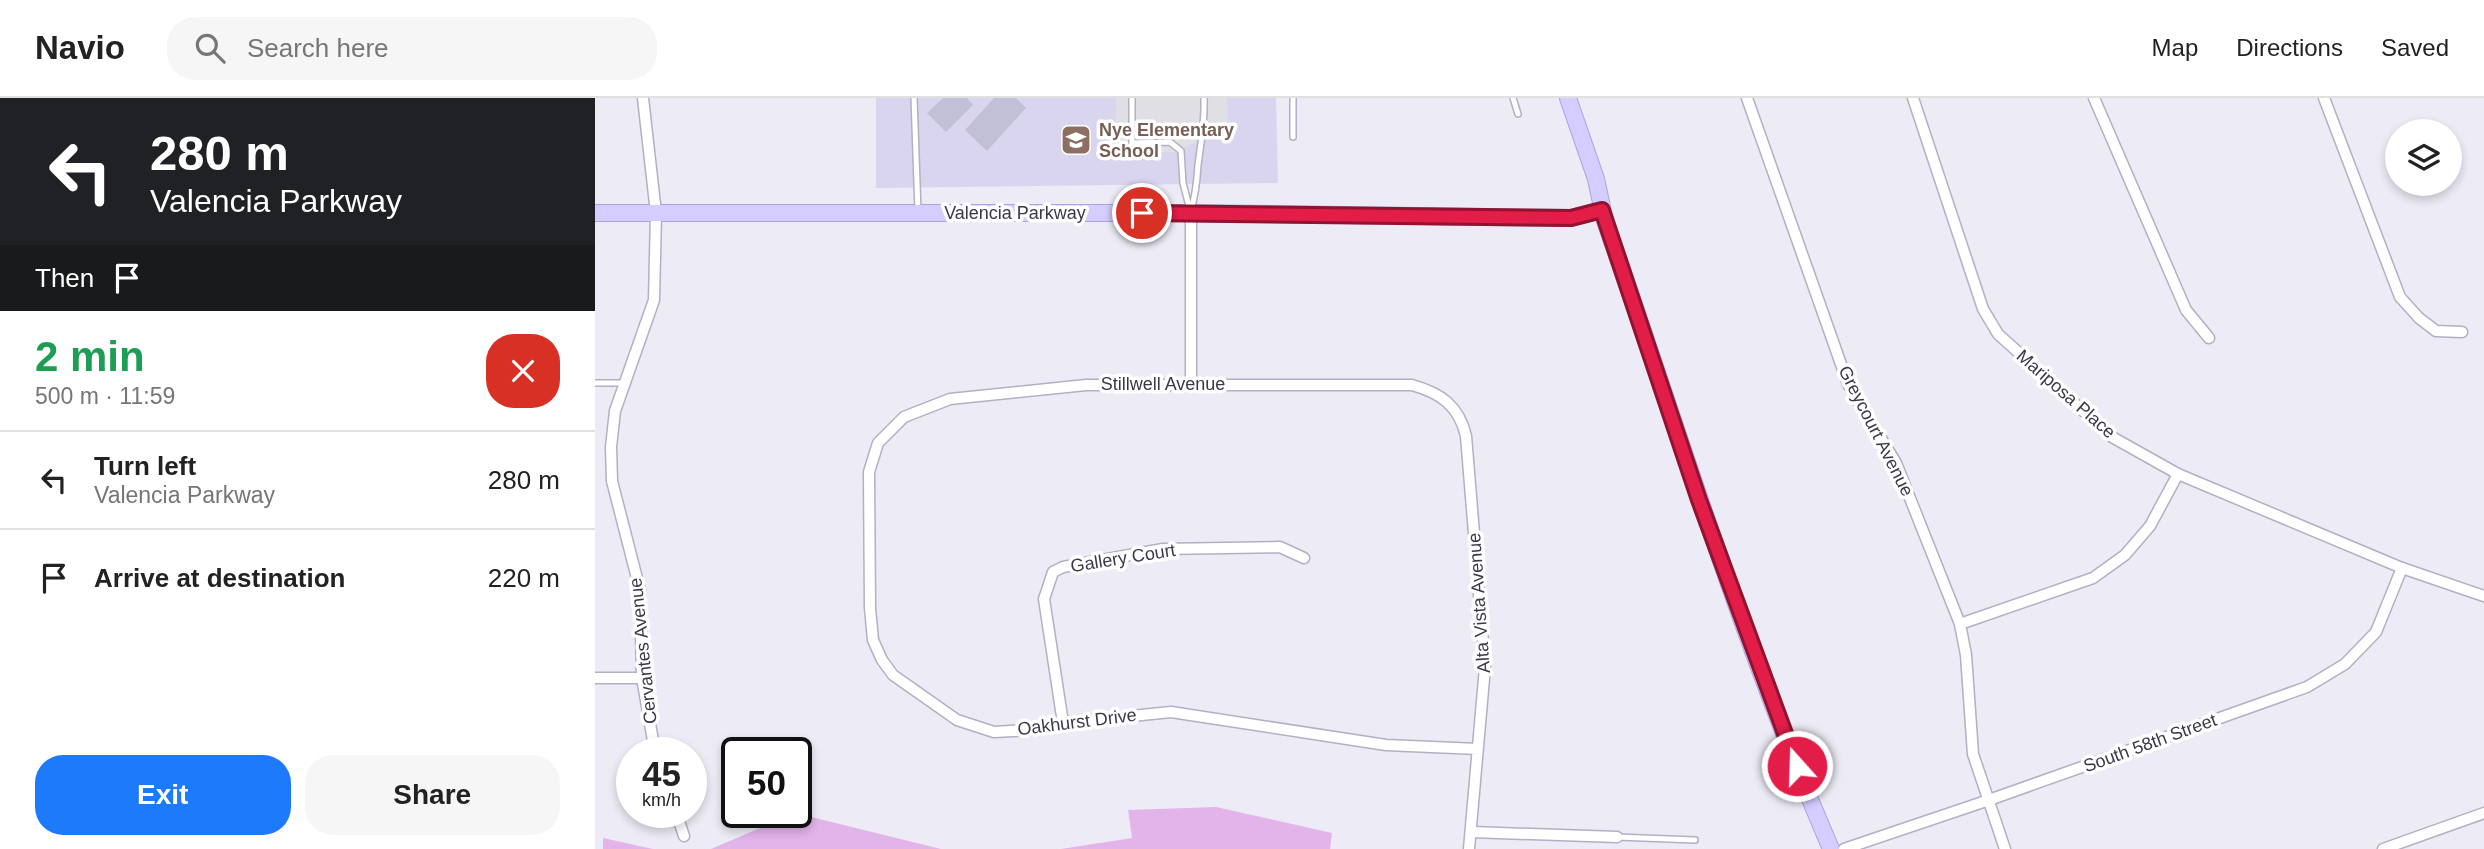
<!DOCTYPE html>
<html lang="en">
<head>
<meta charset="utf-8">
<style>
	:root { --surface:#fff; --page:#f6f6f6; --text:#222; --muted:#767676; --line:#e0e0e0; --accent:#1d7bfb }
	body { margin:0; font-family:Helvetica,sans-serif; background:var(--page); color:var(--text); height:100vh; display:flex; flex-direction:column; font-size:26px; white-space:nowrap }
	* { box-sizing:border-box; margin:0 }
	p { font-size:23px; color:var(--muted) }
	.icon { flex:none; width:38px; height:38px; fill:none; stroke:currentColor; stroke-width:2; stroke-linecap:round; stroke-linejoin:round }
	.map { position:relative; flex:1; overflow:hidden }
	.panel { display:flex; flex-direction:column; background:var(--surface); width:595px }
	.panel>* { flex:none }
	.banner { background:#202124; color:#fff; overflow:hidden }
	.fabs { position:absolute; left:1790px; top:21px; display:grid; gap:14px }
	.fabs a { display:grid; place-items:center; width:77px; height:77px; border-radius:50%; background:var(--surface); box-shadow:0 4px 10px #0003; font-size:35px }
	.speed { position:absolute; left:21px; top:639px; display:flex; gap:14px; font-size:35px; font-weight:700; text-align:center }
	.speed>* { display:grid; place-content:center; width:91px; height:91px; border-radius:50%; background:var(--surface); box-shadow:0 4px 10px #0003; line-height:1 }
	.speed small { font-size:18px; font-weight:400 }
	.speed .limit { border:4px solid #111; border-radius:10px; background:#fff; color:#111 }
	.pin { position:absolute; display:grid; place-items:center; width:60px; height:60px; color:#fff; margin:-30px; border:4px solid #fff; border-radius:50%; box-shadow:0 2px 7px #0007 }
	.me { position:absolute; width:77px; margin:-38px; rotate:340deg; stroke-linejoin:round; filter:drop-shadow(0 0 5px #0008) }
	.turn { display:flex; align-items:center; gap:24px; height:147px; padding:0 35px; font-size:32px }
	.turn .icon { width:91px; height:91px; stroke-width:2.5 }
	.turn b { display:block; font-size:49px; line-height:60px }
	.then { display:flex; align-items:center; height:66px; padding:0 35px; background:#0003; gap:14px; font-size:26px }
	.round { display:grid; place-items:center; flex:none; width:74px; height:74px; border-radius:28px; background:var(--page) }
	.summary { display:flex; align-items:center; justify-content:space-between; height:119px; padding:0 35px }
	h1 { font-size:42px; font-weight:800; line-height:52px; color:#1e9e55 }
	.cta { display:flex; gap:14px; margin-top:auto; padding:14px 35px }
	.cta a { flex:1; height:80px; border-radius:28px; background:var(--accent); color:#fff; font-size:28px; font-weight:800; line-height:80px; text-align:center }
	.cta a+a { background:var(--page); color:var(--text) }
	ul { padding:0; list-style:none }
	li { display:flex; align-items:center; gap:21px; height:98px; padding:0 35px; border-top:2px solid var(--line) }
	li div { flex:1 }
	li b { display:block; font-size:26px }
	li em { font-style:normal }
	header { display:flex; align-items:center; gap:42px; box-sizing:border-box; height:98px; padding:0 35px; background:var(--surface); border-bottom:2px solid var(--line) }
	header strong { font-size:33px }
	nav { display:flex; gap:38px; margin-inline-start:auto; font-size:24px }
	.search { width:490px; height:63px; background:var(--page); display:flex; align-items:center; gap:18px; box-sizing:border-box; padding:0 24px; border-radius:28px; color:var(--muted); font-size:26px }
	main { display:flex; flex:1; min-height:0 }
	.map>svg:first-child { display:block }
	.education { fill:#d9d5ef }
	.green { fill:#e3b4ea }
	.parking { fill:#dfdfe4 }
	.building { fill:#c1c0d7 }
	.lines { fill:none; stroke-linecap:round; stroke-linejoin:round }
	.lane-casing { stroke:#b2b0c4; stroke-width:8 }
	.street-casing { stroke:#b2b0c4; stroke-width:13 }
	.secondary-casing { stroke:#aea3e1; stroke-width:18 }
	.lane { stroke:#fff; stroke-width:5 }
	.street { stroke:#fff; stroke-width:10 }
	.secondary { stroke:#d5ccff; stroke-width:16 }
	.route-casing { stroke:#92132f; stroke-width:18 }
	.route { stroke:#e11d48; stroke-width:12 }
	.labels { text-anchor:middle; stroke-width:7; stroke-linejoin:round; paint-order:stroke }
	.education-label { font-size:18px; font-weight:bold; fill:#785e54; stroke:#fff; text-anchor:start }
	.street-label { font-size:18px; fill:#39394a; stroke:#fff }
</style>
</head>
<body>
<header>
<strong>Navio</strong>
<div class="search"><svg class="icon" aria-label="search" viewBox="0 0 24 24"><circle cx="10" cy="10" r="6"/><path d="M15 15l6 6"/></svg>Search here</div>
<nav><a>Map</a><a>Directions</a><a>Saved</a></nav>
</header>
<main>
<section class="panel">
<div class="banner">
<div class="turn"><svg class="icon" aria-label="left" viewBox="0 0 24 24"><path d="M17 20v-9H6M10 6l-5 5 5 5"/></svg><div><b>280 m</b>Valencia Parkway</div></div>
<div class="then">Then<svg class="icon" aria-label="arrive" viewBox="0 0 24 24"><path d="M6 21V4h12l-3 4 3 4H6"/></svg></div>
</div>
<div class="summary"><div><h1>2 min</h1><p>500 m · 11:59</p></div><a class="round" style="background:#d93025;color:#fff"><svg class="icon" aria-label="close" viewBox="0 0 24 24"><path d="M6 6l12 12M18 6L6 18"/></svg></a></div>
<ul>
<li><svg class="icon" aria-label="left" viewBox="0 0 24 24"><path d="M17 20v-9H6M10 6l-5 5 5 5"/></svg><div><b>Turn left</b><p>Valencia Parkway</p></div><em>280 m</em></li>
<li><svg class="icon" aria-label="arrive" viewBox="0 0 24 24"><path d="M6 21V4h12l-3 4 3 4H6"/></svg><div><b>Arrive at destination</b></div><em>220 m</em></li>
</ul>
<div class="cta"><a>Exit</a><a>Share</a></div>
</section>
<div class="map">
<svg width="1889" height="751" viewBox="0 0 1889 751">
	<rect width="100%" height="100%" fill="#edebf6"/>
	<polygon class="education" points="281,0 681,0 683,85 281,90"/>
	<g class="green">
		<polygon points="621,709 737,735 735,751 466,751 537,740 533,712"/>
		<polygon points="200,715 346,751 116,751"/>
		<polygon points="8,740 58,751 8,751"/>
	</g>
	<polygon class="parking" points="521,0 632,0 633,33 620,35 581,54 520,54"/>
	<g class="building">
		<polygon points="348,0 372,0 378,7 351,34 332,15"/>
		<polygon points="399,0 421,0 431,10 392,53 370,32"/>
	</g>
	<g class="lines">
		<g class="lane-casing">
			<g id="lane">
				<polyline points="319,0 323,113"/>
				<polyline points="537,0 537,45 575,44 586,53 588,85 595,112"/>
				<polyline points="698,0 698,39"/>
				<polyline points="918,0 923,16"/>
				<path d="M596,112C601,96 602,83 603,67C606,44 610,24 609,0"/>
				<polyline points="0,285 31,285"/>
				<polyline points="1022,739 1100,742"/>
			</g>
		</g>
		<g class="street-casing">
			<g id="street">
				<polyline points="48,0 61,115 59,202 20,313 16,349 17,383 45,492 47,580 60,654"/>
				<polyline points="1152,0 1253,286 1301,365 1365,526 1371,557 1378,656 1410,751"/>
				<polyline points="1318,0 1388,211 1403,236 1517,339 1583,376 1807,470 1889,498"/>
				<polyline points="1499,0 1591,212 1614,240"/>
				<polyline points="1729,0 1805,199 1824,220 1841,233 1867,234"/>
				<polyline points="596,115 596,286"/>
				<polyline points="1365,526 1498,480 1530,457 1555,428 1583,376"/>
				<polyline points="0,580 47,580"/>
				<polyline points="468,625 449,501 458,474 468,469 568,451 685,449 709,460"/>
				<polyline points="81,714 89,738"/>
				<polyline points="876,734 1022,739"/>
				<path d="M874,751L890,569L871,338C864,308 846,295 817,287H491L355,301L309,319L283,345L274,374L275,510L278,542L287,562L298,577L362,622L399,634L434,632L468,625L576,614L791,647L883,651"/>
				<polyline points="1249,751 1394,702 1712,589 1750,566 1781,534 1807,470"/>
				<polyline points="1788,751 1889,715"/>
			</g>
		</g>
		<g class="secondary-casing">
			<g id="secondary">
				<path d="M973,0L1001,81L1010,123C1084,333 1148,547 1236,751"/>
				<polyline points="0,115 596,115 976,120 1007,112"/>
			</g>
		</g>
		<use href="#lane" class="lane"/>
		<use href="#street" class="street"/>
		<use href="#secondary" class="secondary"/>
	</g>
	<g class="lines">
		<g class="route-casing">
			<polyline id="route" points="547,115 976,120 1007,112 1104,402 1202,668"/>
		</g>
		<use href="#route" class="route"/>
	</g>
	<defs>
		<g id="school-square" transform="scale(1.575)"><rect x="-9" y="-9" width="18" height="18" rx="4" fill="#8d6e63" stroke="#fff"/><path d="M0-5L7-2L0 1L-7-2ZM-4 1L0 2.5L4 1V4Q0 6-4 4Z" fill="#fff"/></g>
	</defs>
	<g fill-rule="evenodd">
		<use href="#school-square" x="481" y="42"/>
	</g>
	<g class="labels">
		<g class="education-label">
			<text x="504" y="38">Nye Elementary<tspan x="504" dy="21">School</tspan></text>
		</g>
		<g class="street-label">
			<text x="420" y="121">Valencia Parkway</text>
			<text x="568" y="292">Stillwell Avenue</text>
			<text transform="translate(1471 296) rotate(41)" y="6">Mariposa Place</text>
			<text transform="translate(1281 333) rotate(63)" y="6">Greycourt Avenue</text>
			<text transform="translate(528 460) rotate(-9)" y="6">Gallery Court</text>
			<text transform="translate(884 505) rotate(-94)" y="6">Alta Vista Avenue</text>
			<text transform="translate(48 553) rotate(-96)" y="6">Cervantes Avenue</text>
			<text transform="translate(482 624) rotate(-7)" y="6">Oakhurst Drive</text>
			<text transform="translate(1555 645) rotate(-20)" y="6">South 58th Street</text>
		</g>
	</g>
</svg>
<div class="fabs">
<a><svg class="icon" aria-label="layers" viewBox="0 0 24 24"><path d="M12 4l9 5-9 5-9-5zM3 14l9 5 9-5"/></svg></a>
</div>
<div class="speed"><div>45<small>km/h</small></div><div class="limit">50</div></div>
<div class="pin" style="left:547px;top:115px;background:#d93025"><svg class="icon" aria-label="arrive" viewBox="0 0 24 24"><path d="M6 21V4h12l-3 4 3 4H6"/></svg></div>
<svg class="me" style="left:1202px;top:668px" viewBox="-20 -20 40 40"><circle r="17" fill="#e11d48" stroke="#fff" stroke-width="3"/><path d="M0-11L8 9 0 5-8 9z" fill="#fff"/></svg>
</div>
</main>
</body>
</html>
